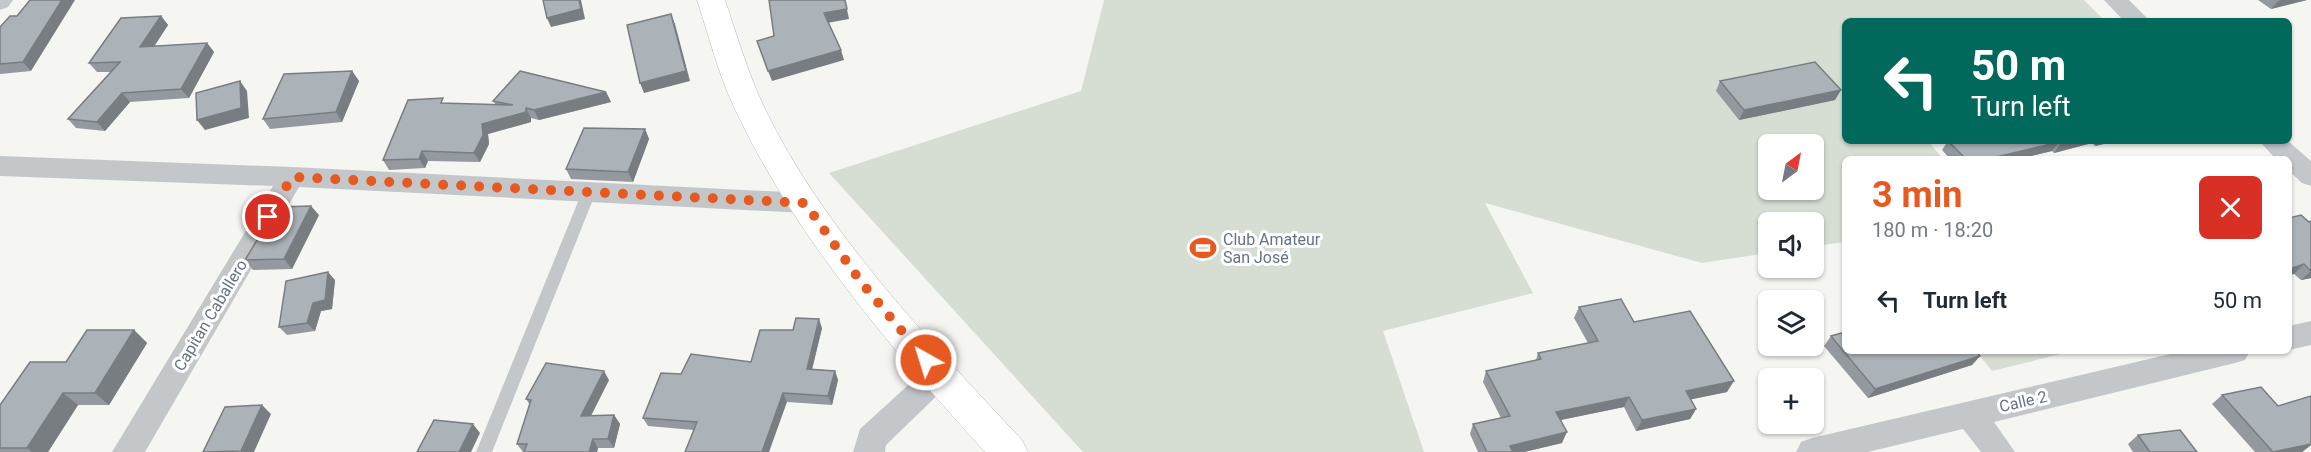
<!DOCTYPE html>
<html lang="en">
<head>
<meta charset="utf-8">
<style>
	:root { --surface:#fff; --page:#f2f2f3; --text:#1f2937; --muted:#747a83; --accent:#e65921 }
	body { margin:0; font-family:Roboto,sans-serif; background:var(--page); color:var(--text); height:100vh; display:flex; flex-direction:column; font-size:22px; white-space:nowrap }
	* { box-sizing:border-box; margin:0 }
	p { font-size:20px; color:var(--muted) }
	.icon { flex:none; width:33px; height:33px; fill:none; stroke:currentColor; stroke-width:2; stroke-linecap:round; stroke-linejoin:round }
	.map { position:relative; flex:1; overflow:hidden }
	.side { position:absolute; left:1842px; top:156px; width:450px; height:198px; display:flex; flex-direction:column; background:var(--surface); border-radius:9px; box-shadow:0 2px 4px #0004 }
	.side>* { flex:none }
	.banner { position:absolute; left:1842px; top:18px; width:450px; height:126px; border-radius:9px; box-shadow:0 2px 4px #0004; background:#00695c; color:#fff; overflow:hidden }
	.needle { width:39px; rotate:32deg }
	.controls { position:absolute; left:1758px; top:134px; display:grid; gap:12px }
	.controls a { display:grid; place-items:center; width:66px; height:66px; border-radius:9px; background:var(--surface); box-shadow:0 2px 4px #0004; font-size:30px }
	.pin { position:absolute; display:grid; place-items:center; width:51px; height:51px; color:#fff; margin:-26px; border:3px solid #fff; border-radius:50%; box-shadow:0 2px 6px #0007 }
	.me { position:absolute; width:66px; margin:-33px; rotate:321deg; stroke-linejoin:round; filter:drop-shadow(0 0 4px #0008) }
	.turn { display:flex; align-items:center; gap:21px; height:126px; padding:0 30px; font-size:27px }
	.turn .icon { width:78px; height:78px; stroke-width:2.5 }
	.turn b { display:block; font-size:42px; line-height:51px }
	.round { display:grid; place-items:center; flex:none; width:63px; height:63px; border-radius:9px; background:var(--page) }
	.headline { display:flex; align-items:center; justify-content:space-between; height:102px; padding:0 30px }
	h1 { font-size:36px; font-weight:700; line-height:45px; color:var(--accent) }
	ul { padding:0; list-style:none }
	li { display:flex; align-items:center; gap:18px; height:84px; padding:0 30px }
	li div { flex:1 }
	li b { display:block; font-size:22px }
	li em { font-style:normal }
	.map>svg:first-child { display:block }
	.green { fill:#d6ddd3; fill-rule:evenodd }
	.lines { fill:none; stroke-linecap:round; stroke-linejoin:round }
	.secondary-casing { stroke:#b5babf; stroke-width:1 }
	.lane { fill:#c3c7ca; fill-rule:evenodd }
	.street { fill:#c3c7ca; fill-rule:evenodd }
	.secondary { fill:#fff; fill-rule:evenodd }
	.wall { fill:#93999e }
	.shaded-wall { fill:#787d81 }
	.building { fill:#abb2b8; stroke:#787d81; stroke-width:1.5 }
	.route { stroke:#e65921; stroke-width:10; stroke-dasharray:0 18 }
	.labels { text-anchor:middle; stroke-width:6; stroke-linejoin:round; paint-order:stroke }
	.poi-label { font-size:16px; fill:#647484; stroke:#fff; text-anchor:start }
	.street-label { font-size:16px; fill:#647484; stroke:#fff }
</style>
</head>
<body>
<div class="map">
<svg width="2311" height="452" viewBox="0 0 2311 452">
	<rect width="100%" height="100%" fill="#f5f6f2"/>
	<g class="green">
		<path d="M1104,0H2084L2105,21H1845V141H1928L1943,159H1845V242L1814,246V222H1768V253L1702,263L1485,203L1533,293L1383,331L1424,452H1083L829,173L1081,91ZM1768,144H1814V189H1768Z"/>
		<polygon points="1976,351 2073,351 1992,371"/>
	</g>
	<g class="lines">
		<g class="secondary-casing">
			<path id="secondary" d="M697,0H725C737,36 748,73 764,107C822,228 931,343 1022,440L1028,452H985C891,348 794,236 734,107C718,73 709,36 697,0Z"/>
		</g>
		<polygon class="lane" points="589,187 596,192 492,452 476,452 582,192"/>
		<g class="street">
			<polygon points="0,0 13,0 8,7 0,10"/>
			<polygon points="2104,0 2129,0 2150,21 2124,21"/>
			<polygon points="2259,141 2288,141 2311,161 2311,186 2302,183 2289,171 2289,159 2276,159"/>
			<polygon points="0,156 292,167 805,193 814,196 818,203 814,210 805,213 299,187 145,452 112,452 273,186 0,176"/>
			<polygon points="2311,321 2311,345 2289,350 2289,326"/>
			<polygon points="2183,351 2250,351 2245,360 2235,363 1994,422 2015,452 1981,452 1963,429 1868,452 1796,452 1801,442 1812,438"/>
			<polygon points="938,364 948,367 953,376 948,385 886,445 885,452 853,452 860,429 928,367"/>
		</g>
		<use href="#secondary" class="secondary"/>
	</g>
	<g class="wall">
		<polygon points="2258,0 2307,0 2271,9"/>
		<polygon points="161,16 168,25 154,46 207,43 214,52 189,98 130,102 105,131 76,128 68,119 111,72 97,72 89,63"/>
		<polygon points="0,27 31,71 0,74"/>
		<polygon points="352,71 359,81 342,122 270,129 263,119"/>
		<polygon points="1720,81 1841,90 1835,100 1739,120 1716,91"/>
		<polygon points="606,92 611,102 539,120 531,118 531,122 488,134 489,144 480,162 428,161 425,168 389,170 383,160 447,104 496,105 493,101"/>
		<polygon points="645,129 649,139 633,182 571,179 566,169"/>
		<polygon points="1948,141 2116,141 2095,146 2092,143 2054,153 2052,151 2019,159 1950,159 1942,150"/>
		<polygon points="319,215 292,269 253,270 245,260"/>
		<polygon points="2289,218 2309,222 2311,221 2311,278 2301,280 2294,274 2289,275"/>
		<polygon points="335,280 332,309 321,311 315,331 287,335 279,327"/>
		<polygon points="1579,307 1634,322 1727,392 1691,399 1696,409 1690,419 1636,431 1624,407 1560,420 1562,443 1524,452 1478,452 1470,434 1473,424 1501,418 1483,382 1486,371 1536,360 1538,353 1588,343 1574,318"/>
		<polygon points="822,328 812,369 835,371 838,380 832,405 787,402 694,430 648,426 643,418 681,374 751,362 793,330"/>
		<polygon points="134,330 147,343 109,405 78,405 48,452 0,452 0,405 66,362"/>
		<polygon points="1831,336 1845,351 1980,356 1972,365 1868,398 1824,346"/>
		<polygon points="609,380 591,416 614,415 620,424 614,448 598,448 597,452 523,452 517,444 530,405 526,399"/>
		<polygon points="2222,395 2278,406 2311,396 2311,445 2302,452 2255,452 2212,404"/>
		<polygon points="2138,435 2197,452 2133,452 2128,444"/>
	</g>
	<g class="shaded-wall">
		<polygon points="62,0 75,0 31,71 23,62"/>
		<polygon points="579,0 581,0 585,19 551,27 547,18"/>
		<polygon points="845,0 849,19 827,23 824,13"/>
		<polygon points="2281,0 2307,0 2271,9 2278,1"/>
		<polygon points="671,14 675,24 690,81 644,93 640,83"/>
		<polygon points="161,16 168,25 148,56 140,47"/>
		<polygon points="207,43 214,52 189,98 181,89"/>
		<polygon points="841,50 844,60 772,81 768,71"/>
		<polygon points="352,71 359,81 342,122 336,112"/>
		<polygon points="240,81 247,91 249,118 205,130 197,120"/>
		<polygon points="1841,90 1835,100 1739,120 1744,110"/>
		<polygon points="606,92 611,102 539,120 534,110"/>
		<polygon points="122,93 130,102 105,131 97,122"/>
		<polygon points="526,108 531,118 531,122 488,134 489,144 480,162 474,153 482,124"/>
		<polygon points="645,129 649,139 633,182 628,172"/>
		<polygon points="2070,141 2094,141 2092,143 2054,153 2061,143"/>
		<polygon points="2099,141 2116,141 2095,146"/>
		<polygon points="2059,142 2052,151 2019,159 1988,159"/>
		<polygon points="422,151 428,161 425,168 419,159"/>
		<polygon points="311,206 319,215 292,269 284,259"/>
		<polygon points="2304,264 2294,274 2289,275 2289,269"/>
		<polygon points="2311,271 2311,278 2301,280"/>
		<polygon points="328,272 335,280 332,309 321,311 315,331 307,323 313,303"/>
		<polygon points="819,319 822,328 810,378 807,369"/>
		<polygon points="134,330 147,343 109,405 95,393"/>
		<polygon points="1980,356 1972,365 1868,398 1875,389"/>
		<polygon points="604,371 609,380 586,425 581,416"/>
		<polygon points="835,371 838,380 832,405 828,396"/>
		<polygon points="1734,381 1727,392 1679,402 1686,391"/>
		<polygon points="63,393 78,405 48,452 32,452 27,448"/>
		<polygon points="783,393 787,402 769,452 762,452"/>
		<polygon points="1629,397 1624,407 1551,422 1556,412"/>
		<polygon points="262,405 271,414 254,452 241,452 241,451"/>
		<polygon points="1696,409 1690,419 1636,431 1642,420"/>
		<polygon points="614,415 620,424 614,448 608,439"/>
		<polygon points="473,424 480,433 471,452 459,452"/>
		<polygon points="1567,432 1562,443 1524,452 1508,452 1510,446"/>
		<polygon points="593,439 598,448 597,452 589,452"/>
		<polygon points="2311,440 2311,445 2302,452 2273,452"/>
	</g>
	<g class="building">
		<polygon points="30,0 62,0 23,62 0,64 0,27 10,16 17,16"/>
		<polygon points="543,0 579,0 581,9 547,18"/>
		<polygon points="769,0 845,0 847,9 824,13 841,50 768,71 757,41 774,36"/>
		<polygon points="671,14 686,71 640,83 627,25"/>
		<polygon points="161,16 140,47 207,43 181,89 122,93 97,122 68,119 120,62 89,63 121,18"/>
		<polygon points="1815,62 1841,90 1744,110 1720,81"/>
		<polygon points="352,71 336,112 263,119 284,74"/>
		<polygon points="520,71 606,92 534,110 526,108 526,112 482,124 483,135 474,153 422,151 419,159 383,160 408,100 443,98 441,103 513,105 493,101"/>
		<polygon points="240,81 241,108 197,120 196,93"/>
		<polygon points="584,128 645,129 628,172 566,169"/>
		<polygon points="1948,141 2070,141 2061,143 2059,142 1988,159 1966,159"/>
		<polygon points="311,206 284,259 245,260 277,207"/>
		<polygon points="2301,215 2309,222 2311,221 2311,271 2304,264 2289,269 2289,218"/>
		<polygon points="328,272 325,300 313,303 307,323 279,327 286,281"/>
		<polygon points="1621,299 1634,322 1690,311 1734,381 1686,391 1696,409 1642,420 1629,397 1556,412 1567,432 1510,446 1513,452 1487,452 1473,424 1510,416 1486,371 1541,359 1538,353 1598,341 1579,307"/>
		<polygon points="796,318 819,319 807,369 835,371 828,396 783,393 762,452 685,452 697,422 643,418 661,373 681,374 691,354 751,362 760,330 793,330"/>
		<polygon points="87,330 134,330 95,393 63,393 27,448 0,448 0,405 30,362 66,362"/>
		<polygon points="1845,332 1845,351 1976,351 1980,356 1875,389 1831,336"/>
		<polygon points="546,363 604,371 581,416 614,415 608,439 593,439 589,452 524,452 527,444 517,444 531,400 526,399"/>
		<polygon points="2261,387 2278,406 2311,396 2311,444 2273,452 2222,395"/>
		<polygon points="262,405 241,451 203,452 225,407"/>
		<polygon points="434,420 473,424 459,452 417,452"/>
		<polygon points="2180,430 2197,452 2150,452 2138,435"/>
	</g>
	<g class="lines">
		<polyline class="route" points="268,217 292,177 805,203 861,282 926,360"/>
	</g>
	<defs>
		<g id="stadium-bare" transform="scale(2.07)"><path d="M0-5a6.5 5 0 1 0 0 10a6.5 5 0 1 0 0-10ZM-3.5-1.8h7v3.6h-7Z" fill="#e65921" stroke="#fff" stroke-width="2.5" paint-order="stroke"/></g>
	</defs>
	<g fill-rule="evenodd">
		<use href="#stadium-bare" x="1203" y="248"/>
	</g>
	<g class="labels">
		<g class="poi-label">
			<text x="1223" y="245">Club Amateur<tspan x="1223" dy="18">San José</tspan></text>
		</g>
		<g class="street-label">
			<text transform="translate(210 315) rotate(-59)" y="6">Capitan Caballero</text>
			<text transform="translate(2023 401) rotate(-13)" y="6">Calle 2</text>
		</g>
	</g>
</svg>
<div class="controls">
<a><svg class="needle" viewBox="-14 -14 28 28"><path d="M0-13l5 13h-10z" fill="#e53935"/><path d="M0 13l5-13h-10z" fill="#747a83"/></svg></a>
<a><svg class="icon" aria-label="sound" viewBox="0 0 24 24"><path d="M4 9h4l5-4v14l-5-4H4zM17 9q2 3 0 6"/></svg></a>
<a><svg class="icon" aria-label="layers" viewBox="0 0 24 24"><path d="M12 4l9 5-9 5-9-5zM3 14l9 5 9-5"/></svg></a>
<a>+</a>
</div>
<div class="pin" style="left:268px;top:217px;background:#d93025"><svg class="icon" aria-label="arrive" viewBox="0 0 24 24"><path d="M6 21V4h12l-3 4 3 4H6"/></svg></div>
<svg class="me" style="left:926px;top:360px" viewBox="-20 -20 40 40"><circle r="17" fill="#e65921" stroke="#fff" stroke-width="3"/><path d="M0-11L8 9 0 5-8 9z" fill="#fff"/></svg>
<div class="banner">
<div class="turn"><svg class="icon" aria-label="left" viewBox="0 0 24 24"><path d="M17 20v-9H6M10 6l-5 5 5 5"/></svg><div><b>50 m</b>Turn left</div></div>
</div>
<section class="side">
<div class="headline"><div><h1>3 min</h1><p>180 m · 18:20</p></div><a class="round" style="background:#d93025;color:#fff"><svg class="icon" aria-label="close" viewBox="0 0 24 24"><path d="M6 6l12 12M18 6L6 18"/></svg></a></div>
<ul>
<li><svg class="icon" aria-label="left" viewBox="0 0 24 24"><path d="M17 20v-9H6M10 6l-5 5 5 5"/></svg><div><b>Turn left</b></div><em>50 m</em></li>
</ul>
</section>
</div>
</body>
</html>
